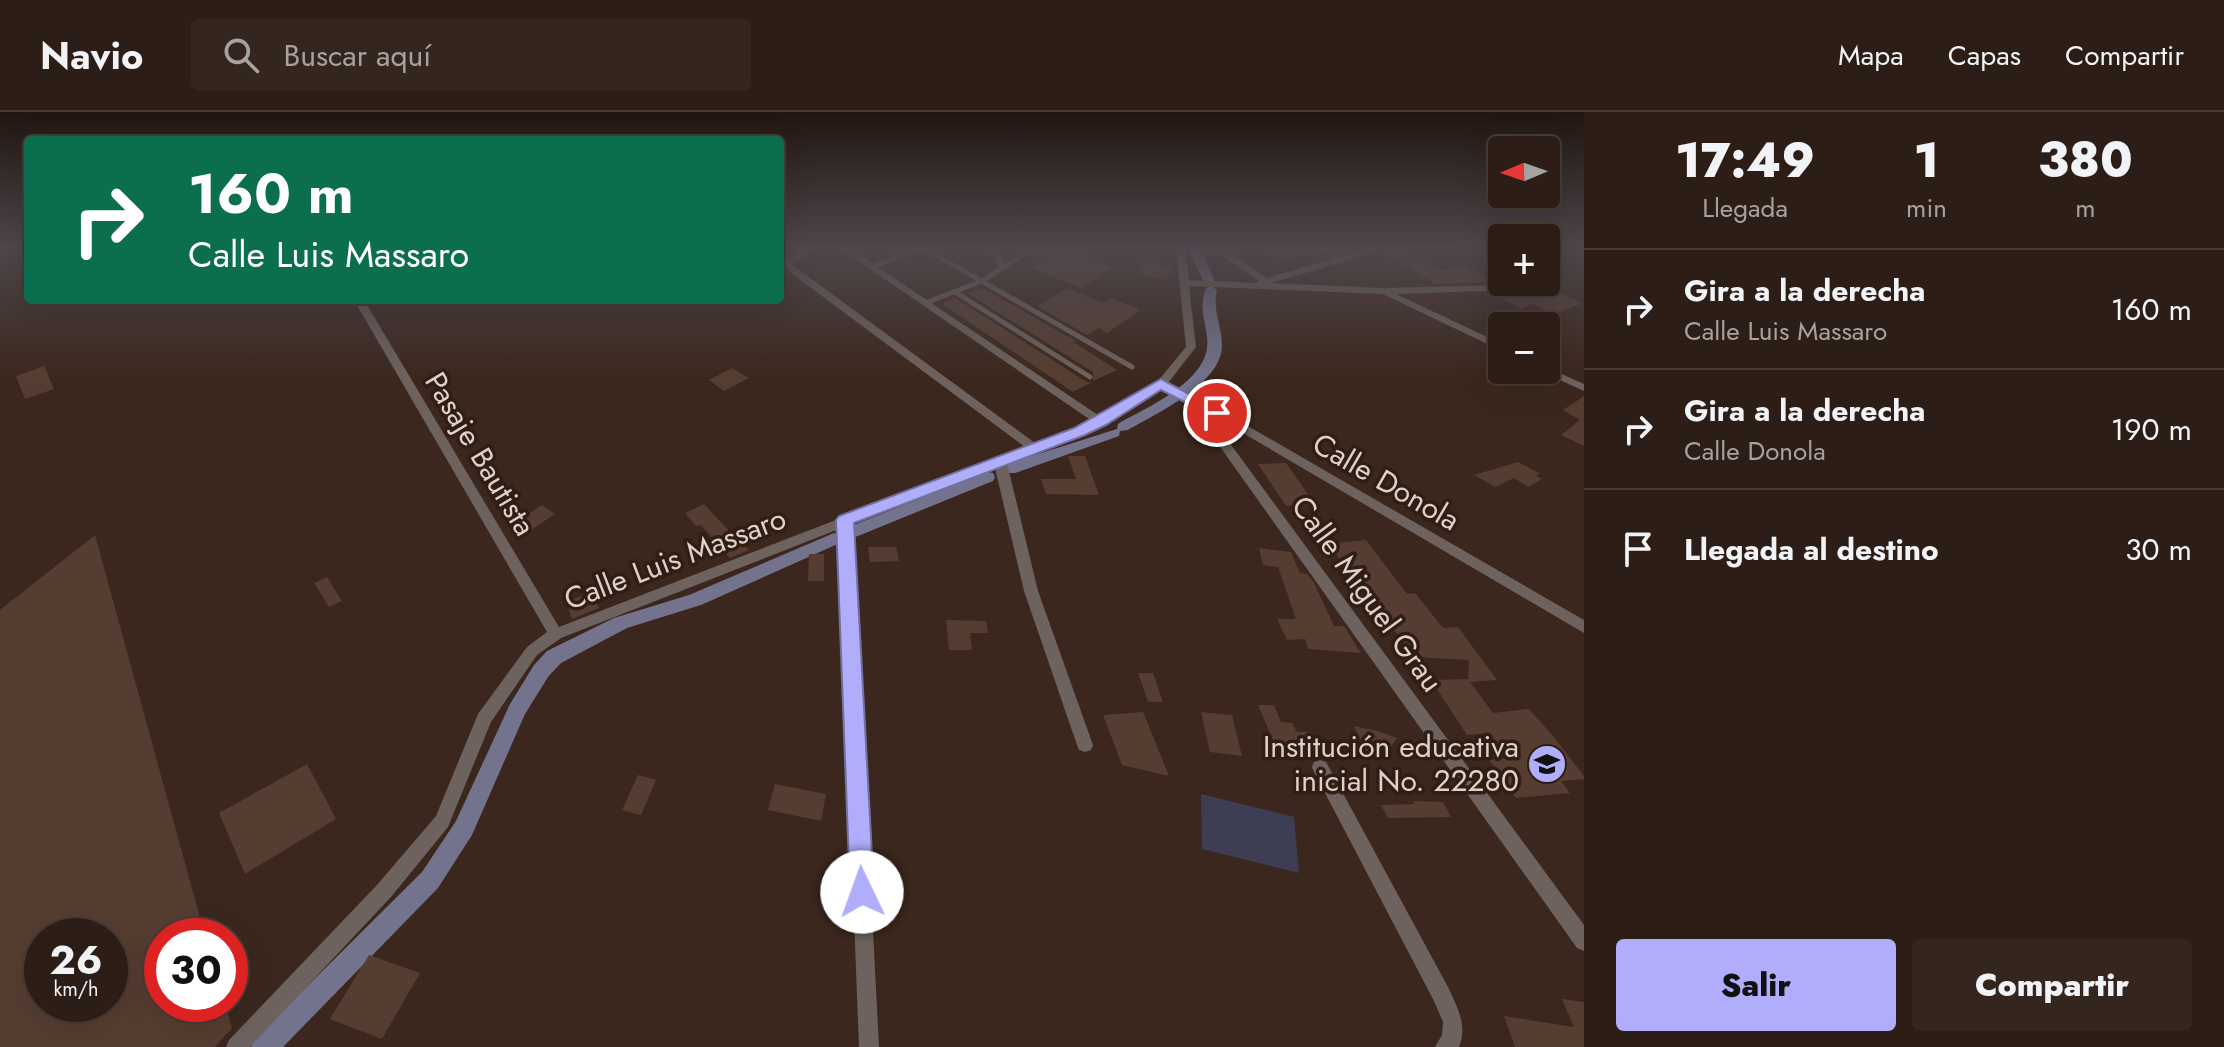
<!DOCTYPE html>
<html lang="es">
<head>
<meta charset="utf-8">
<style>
	:root { --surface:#2c1d16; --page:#34261f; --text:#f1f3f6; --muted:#a6a2a1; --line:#483b35; --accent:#b0aefa }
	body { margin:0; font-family:Jost,sans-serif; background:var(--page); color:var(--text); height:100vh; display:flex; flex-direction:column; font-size:30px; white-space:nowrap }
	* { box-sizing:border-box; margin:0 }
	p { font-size:26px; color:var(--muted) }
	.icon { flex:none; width:44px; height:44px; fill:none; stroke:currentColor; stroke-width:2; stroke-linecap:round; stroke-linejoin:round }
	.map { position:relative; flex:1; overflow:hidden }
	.details { display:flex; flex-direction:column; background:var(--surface); width:640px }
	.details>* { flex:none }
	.top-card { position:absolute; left:24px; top:24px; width:760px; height:168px; border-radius:8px; box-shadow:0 8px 32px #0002,0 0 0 2px var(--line); background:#0b6e4f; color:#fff; overflow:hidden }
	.needle { width:52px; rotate:268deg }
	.controls { position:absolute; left:1488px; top:24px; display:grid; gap:16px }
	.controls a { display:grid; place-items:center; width:72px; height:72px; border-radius:8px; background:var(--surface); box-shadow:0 8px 32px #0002,0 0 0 2px var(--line); font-size:40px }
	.speed { position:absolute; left:24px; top:806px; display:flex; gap:16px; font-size:40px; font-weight:700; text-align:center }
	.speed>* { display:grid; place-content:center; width:104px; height:104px; border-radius:50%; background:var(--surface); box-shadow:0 8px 32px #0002,0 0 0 2px var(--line); line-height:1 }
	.speed small { font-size:20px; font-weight:400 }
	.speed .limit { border:12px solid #d22; background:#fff; color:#111 }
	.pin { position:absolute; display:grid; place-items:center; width:68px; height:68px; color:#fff; margin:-34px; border:4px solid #fff; border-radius:50%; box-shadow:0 2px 8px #0007 }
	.me { position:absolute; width:88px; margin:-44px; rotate:357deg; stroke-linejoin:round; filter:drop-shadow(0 0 6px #0008) }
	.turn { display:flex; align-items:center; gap:28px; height:168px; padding:0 32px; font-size:36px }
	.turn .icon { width:104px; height:104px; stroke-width:2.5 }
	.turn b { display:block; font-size:56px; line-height:68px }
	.eta { display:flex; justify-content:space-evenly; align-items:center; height:136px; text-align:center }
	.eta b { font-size:48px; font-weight:800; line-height:56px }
	.action { display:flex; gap:16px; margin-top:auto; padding:16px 32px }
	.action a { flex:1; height:92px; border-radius:8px; background:var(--accent); color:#111; font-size:32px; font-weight:800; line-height:92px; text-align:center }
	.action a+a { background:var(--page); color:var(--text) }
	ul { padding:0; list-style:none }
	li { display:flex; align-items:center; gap:24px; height:120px; padding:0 32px; border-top:2px solid var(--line) }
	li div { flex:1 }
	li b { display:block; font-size:30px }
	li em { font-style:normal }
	header { display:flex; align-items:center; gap:48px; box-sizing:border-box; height:112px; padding:0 40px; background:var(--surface); border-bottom:2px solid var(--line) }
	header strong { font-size:38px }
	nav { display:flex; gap:44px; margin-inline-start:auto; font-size:28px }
	.search { width:560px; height:72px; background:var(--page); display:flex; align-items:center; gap:20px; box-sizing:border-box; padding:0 28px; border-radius:8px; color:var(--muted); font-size:30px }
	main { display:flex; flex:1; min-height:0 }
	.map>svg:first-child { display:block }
	.green { fill:#3d3d54 }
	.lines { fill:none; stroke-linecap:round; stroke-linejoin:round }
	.canal { fill:#73738d; fill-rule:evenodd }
	.building { fill:#563d31; fill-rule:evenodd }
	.service { stroke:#6d625d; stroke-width:5 }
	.minor { fill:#6d625d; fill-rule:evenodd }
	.route { fill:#b0aefa; stroke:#7271a2; stroke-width:2 }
	.labels { text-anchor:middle; stroke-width:7; stroke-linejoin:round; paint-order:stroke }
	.street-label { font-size:30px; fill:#ded1ca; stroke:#301d14 }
	.poi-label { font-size:30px; fill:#ded1ca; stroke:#301d14; text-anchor:end }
</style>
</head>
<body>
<header>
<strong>Navio</strong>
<div class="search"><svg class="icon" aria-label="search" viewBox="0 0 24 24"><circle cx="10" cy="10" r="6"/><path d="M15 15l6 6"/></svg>Buscar aquí</div>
<nav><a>Mapa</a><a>Capas</a><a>Compartir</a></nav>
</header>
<main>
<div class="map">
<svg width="1584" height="935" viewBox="0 0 1584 935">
	<rect width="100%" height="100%" fill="#3b271d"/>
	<polygon class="green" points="1201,682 1294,705 1299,761 1202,737"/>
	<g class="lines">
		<g class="canal">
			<polygon points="1187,135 1199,135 1215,169 1213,172 1205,172"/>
			<path d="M1211,174L1217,178C1212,198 1222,214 1222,234C1221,272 1157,301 1128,318L1120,319L1119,324L1015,361H1003L1001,357L1003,353L1117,317L1118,312C1149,294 1213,268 1207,225C1205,207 1198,192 1207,175Z"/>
			<polygon points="987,360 993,361 995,365 993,369 858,424 852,426 843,420 846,416"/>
			<polygon points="834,421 843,427 840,431 701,493 627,516 561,551 548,565 525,602 472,723 438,776 283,935 251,935 255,926 422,760 456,709 510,592 534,553 547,539 614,506 689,483"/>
		</g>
	</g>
	<g class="building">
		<polygon points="1040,135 1094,135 1083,143 1112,155 1081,176 1031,156 1050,143 1039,138"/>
		<polygon points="1261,135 1314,135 1317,138 1285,148"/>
		<polygon points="1390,135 1440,158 1466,153 1497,170 1504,170 1435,172 1386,142"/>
		<polygon points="1144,149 1172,155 1166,168 1138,161"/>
		<polygon points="1548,175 1582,191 1554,202 1533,192 1522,197 1491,182 1542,180"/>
		<polygon points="982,176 1076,229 1073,230 1117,258 1093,269 1093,260 967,181"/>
		<polygon points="1069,176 1102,191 1111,186 1140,198 1107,221 1099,216 1087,223 1037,194"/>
		<polygon points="955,186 1087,270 1092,270 1073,280 942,192"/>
		<polygon points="44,254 54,277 25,287 16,264"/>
		<polygon points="732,256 749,266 724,279 709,268"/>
		<polygon points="1584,284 1584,334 1561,323 1580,308 1563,298"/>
		<polygon points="1068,344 1085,344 1099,383 1046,382 1041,367 1076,367"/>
		<polygon points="1518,350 1539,361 1536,364 1542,367 1528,375 1514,366 1495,375 1474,363"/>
		<polygon points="1286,351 1315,392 1286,394 1258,352"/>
		<polygon points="704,392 729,419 749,438 730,446 701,413 696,414 685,401"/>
		<polygon points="542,393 555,402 528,420 515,411"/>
		<path d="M95,423L205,824H162V892H225L232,916L215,935H0V498ZM42,824H110V892H42Z"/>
		<polygon points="1366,428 1407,482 1415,481 1443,516 1458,515 1497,568 1470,570 1493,601 1529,597 1553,624 1584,664 1584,667 1561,669 1570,681 1516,686 1489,648 1507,646 1490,621 1467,623 1431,568 1468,567 1469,548 1415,545 1328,432"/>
		<polygon points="868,435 896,435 899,449 870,450"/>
		<polygon points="1259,436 1291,440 1300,461 1307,462 1314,471 1334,514 1344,514 1361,541 1308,537 1305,527 1287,528 1277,507 1296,507 1278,455 1263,453"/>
		<polygon points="809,442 824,442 824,469 808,469"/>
		<polygon points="327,465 342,489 329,495 314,471"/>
		<polygon points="593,481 599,496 572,507 566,489"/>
		<polygon points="946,508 986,509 988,521 970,521 972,538 949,538"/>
		<polygon points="1138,561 1153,561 1163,590 1148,590"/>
		<polygon points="1258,593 1274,593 1281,610 1292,611 1297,620 1311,620 1316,633 1275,633"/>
		<polygon points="1143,600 1169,664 1122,653 1103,603"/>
		<polygon points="1201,600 1232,603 1242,644 1210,640"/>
		<polygon points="1354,614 1377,619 1397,626 1383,648 1366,639"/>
		<polygon points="307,652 336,707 245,762 219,701"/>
		<polygon points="638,663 656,668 641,703 622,698"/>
		<polygon points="775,672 826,682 821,709 768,698"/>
		<polygon points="1413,689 1443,690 1451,705 1388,706 1381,693 1415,692"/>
		<polygon points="832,749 849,750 850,788 831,780"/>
		<polygon points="369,843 420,861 382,927 330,907"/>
		<polygon points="1562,887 1584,890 1584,935 1515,935 1504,904 1574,915"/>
	</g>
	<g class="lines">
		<g class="service">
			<polyline points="922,135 1132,255"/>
			<polyline points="872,155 923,135"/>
			<polyline points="1002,156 1035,135"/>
			<polyline points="955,180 1090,265"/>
			<polyline points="925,191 982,169 1002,156 998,144 989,135"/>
		</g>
		<g class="minor">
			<polygon points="806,135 817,135 794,152 798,157 1035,331 1092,309 838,135 848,135 1101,305 1157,270 1186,235 1176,135 1185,135 1189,168 1255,171 1259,169 1210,135 1220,135 1267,166 1335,146 1317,135 1328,135 1343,143 1369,135 1374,138 1347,149 1271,171 1383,176 1545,172 1545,176 1542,177 1396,182 1502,232 1502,239 1383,182 1189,174 1196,235 1168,271 1194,283 1584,508 1584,521 1207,300 1584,813 1584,839 1577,836 1186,287 1162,276 1105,313 1007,351 1038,479 1093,633 1091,638 1085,640 1079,638 1077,633 1024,479 995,356 852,412 879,935 859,935 839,417 561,526 537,543 491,610 448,715 391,785 250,935 226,935 229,928 377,773 436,704 478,602 527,535 547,520 354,188 364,188 559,515 1025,335 791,161 784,151"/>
			<polygon points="1546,255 1584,272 1584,279 1542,260 1540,258 1546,258"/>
			<path d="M1320,648L1326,650L1448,875C1457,895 1468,913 1459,935H1435L1442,923L1443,910L1434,889L1314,660L1312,655L1314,650Z"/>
		</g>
	</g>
	<linearGradient id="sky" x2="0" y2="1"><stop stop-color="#201510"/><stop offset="0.51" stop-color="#4f474c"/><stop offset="1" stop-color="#4f474c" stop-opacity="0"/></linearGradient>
	<rect width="1584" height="266" fill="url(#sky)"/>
	<polygon class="route" points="1161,267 1225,301 1217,306 1212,304 1161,278 1106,313 1085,323 854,411 874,780 871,788 862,792 854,788 850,780 836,408 839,404 1074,316"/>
	<defs>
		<g id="school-disc" transform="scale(2)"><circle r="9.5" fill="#b0aefa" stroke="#301d14"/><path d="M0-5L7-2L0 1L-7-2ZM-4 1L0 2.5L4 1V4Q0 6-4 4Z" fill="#111"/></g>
	</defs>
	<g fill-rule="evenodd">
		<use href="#school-disc" x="1547" y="652"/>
	</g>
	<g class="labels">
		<g class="street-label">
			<text transform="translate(480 342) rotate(59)" y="10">Pasaje Bautista</text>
			<text transform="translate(1386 370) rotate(30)" y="10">Calle Donola</text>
			<text transform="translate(675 447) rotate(-21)" y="10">Calle Luis Massaro</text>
			<text transform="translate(1367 482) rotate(54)" y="10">Calle Miguel Grau</text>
		</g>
		<g class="poi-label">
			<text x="1519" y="645">Institución educativa<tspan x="1519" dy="34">inicial No. 22280</tspan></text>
		</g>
	</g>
</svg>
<div class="controls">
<a><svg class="needle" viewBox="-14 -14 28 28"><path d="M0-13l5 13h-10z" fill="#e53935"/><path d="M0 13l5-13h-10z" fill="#a6a2a1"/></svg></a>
<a>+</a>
<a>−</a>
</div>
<div class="speed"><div>26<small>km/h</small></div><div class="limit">30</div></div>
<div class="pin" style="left:1217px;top:301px;background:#d93025"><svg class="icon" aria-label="arrive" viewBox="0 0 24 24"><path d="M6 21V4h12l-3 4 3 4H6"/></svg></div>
<svg class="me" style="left:862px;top:780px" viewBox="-20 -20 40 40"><circle r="19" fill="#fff"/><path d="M0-13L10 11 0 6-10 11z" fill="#b0aefa"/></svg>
<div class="top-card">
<div class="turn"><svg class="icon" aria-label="right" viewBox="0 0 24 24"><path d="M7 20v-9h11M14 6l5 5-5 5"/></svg><div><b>160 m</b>Calle Luis Massaro</div></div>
</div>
</div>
<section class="details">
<div class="eta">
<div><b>17:49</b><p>Llegada</p></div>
<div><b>1</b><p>min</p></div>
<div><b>380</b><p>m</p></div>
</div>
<ul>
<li><svg class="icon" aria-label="right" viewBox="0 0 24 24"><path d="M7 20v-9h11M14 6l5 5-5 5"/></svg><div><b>Gira a la derecha</b><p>Calle Luis Massaro</p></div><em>160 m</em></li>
<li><svg class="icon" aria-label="right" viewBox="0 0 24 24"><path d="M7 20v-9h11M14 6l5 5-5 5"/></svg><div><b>Gira a la derecha</b><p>Calle Donola</p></div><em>190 m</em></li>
<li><svg class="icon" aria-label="arrive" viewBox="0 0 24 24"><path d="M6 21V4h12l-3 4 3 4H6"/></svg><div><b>Llegada al destino</b></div><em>30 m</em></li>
</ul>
<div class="action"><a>Salir</a><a>Compartir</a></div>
</section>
</main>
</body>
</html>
